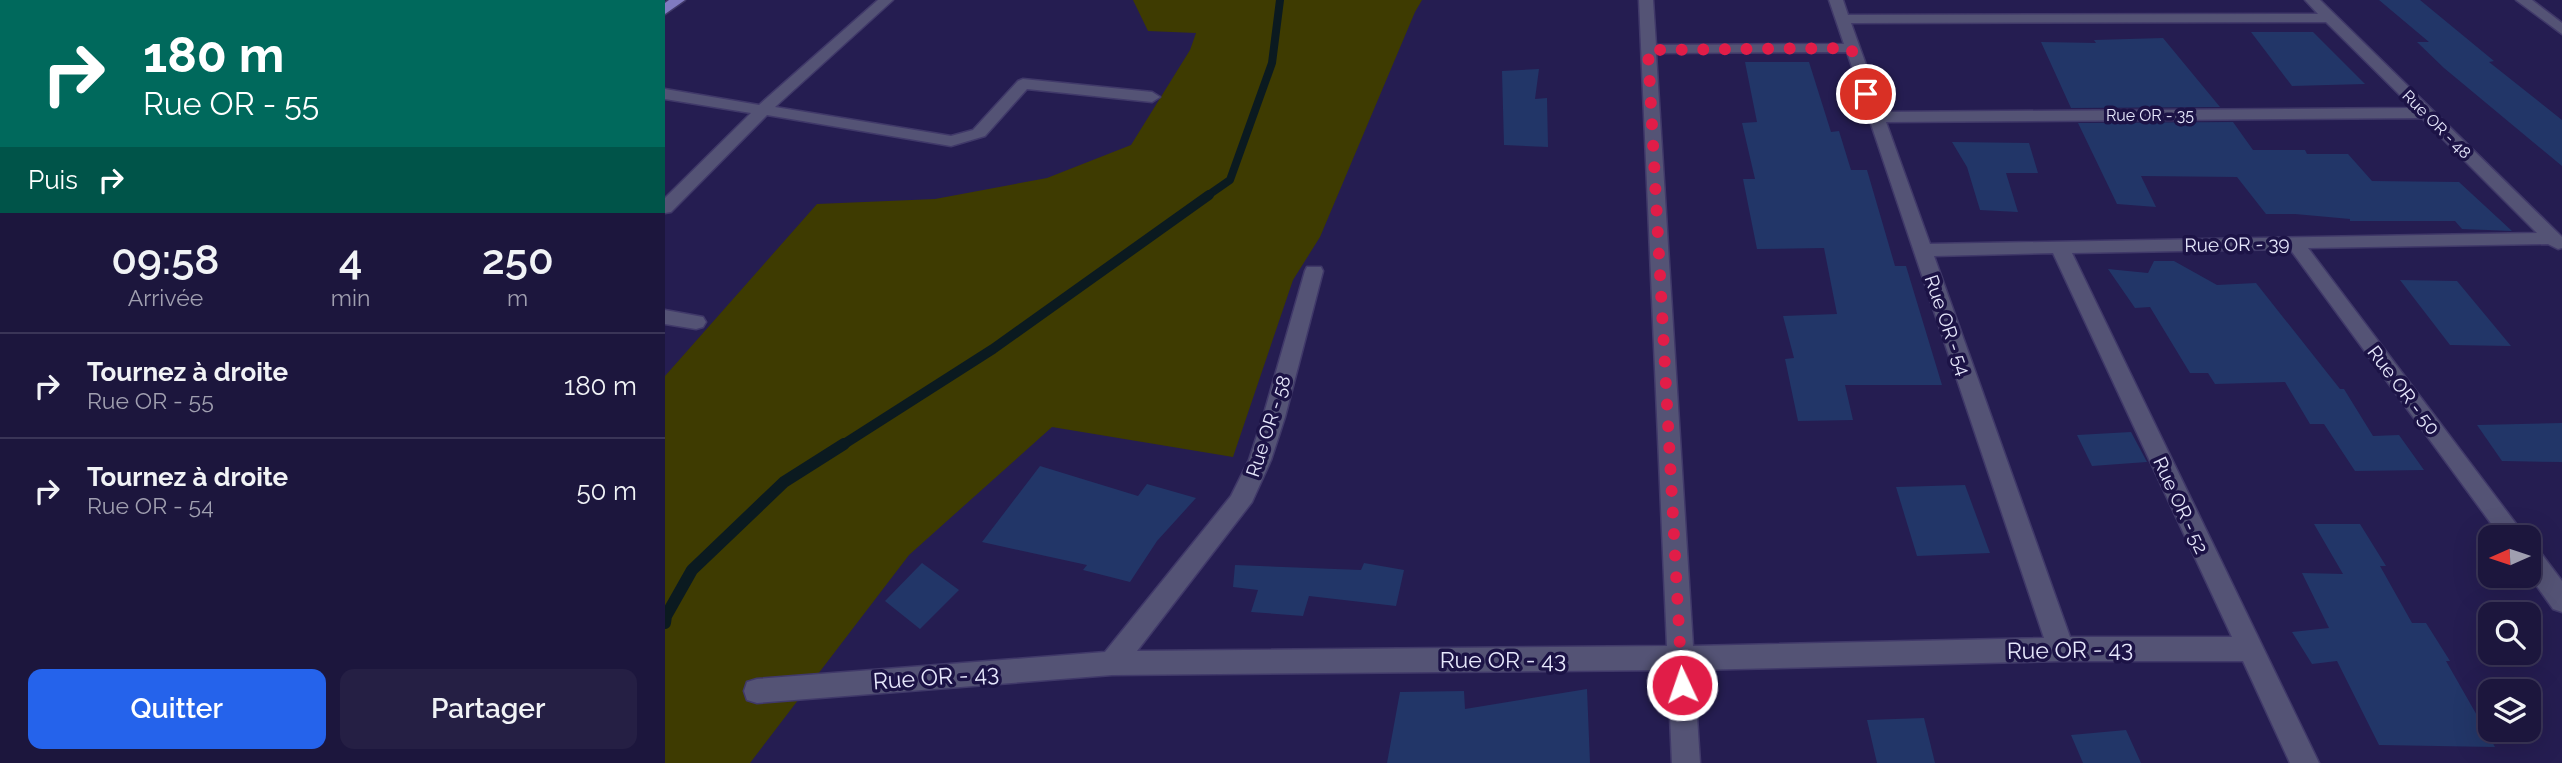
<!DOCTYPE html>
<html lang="fr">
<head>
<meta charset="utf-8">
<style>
	:root { --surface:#1c163d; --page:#251f44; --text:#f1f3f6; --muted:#a09fb0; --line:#3a3557; --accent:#2563eb }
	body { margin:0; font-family:Raleway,sans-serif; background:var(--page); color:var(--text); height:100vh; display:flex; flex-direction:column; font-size:26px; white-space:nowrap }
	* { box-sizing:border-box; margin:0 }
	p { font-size:23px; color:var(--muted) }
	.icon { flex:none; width:38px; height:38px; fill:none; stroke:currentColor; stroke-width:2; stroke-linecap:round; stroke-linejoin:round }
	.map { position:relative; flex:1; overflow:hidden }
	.sheet { display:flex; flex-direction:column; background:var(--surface); width:665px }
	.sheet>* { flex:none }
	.top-card { background:#00695c; color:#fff; overflow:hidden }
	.needle { width:46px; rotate:267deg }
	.buttons { position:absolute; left:1813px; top:525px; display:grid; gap:14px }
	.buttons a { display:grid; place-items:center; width:63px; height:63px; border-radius:14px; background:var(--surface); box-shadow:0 7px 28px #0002,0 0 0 2px var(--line); font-size:35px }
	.pin { position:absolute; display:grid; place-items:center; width:60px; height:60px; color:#fff; margin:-30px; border:4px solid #fff; border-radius:50%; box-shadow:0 2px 7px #0007 }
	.me { position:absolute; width:77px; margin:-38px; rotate:357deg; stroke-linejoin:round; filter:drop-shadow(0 0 5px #0008) }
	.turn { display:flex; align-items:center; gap:24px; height:147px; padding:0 28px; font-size:32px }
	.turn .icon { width:91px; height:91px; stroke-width:2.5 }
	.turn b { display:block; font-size:49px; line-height:60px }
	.then { display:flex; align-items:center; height:66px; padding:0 28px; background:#0003; gap:14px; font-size:26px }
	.eta { display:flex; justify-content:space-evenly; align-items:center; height:119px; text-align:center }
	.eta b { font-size:42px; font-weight:600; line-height:49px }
	.cta { display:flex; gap:14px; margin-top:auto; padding:14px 28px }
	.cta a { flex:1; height:80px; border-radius:14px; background:var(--accent); color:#fff; font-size:28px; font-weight:600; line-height:80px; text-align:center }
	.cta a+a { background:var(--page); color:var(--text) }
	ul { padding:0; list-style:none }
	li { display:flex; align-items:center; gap:21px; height:105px; padding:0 28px; border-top:2px solid var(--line) }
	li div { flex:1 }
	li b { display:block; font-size:26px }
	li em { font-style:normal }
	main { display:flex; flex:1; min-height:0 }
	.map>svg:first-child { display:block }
	.green { fill:#3e3b01 }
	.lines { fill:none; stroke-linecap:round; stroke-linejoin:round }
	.stream-far2 { stroke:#0b1a20; stroke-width:8 }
	.stream-far1 { stroke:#0b1a20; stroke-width:10 }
	.stream { stroke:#0b1a20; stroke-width:12 }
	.building { fill:#223668 }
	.minor-casing { stroke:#403969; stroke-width:3 }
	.major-casing { stroke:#403969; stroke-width:3 }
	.minor { fill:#545375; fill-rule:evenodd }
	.major { fill:#807bc1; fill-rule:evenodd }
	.route { stroke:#e11d48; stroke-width:12; stroke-dasharray:0 21.6 }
	.labels { text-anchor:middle; stroke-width:7; stroke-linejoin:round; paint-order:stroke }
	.far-street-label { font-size:16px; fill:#e6e7fb; stroke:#1c1346 }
	.street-label { font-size:19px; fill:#e6e7fb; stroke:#1c1346 }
	.near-street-label { font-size:23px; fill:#e6e7fb; stroke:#1c1346 }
</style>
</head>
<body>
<main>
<section class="sheet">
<div class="top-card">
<div class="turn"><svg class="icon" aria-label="right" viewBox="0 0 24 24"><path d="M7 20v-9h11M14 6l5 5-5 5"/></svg><div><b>180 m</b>Rue OR - 55</div></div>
<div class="then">Puis<svg class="icon" aria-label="right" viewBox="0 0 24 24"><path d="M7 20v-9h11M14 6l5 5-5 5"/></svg></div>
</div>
<div class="eta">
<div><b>09:58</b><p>Arrivée</p></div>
<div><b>4</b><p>min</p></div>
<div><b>250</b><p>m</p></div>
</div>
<ul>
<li><svg class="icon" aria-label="right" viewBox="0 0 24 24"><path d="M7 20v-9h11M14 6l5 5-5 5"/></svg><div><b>Tournez à droite</b><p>Rue OR - 55</p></div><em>180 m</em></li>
<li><svg class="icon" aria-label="right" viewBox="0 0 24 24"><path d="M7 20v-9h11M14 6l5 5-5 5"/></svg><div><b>Tournez à droite</b><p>Rue OR - 54</p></div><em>50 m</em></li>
</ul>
<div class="cta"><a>Quitter</a><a>Partager</a></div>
</section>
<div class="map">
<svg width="1897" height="763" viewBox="0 0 1897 763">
	<rect width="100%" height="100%" fill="#251d51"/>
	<polygon class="green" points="468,0 757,0 750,12 655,237 628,280 568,457 387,427 244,555 85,763 0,763 0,376 152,204 270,199 382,178 466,145 525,50 531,33 483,31"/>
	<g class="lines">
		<polyline class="stream-far2" points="542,196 565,180 607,63 615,0"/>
		<polyline class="stream-far1" points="176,446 328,349 544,195"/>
		<polyline class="stream" points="0,623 1,616 27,570 119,482 179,444"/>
	</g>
	<g class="building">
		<polygon points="1714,0 1755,0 1829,61 1824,62 1897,120 1897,166 1779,68 1752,42 1764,42"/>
		<polygon points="1586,32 1648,32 1700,84 1627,86"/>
		<polygon points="1498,38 1555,107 1406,108 1376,42 1431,43 1429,40"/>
		<polygon points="1080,62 1144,62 1166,132 1174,131 1186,170 1202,170 1230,266 1241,266 1277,385 1180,385 1188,420 1133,421 1120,359 1129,358 1118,316 1172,314 1159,248 1092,249 1078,179 1090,179 1077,123 1092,122"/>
		<polygon points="874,69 870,99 882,98 883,147 839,145 837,71"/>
		<polygon points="1568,122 1588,150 1640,150 1642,154 1683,154 1707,181 1794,182 1847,231 1797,229 1790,221 1685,221 1685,219 1630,214 1601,214 1572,177 1476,176 1491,207 1452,204 1413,123"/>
		<polygon points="1287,142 1364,143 1373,173 1341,173 1353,212 1315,210 1302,167"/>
		<polygon points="1489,261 1509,261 1552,285 1591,283 1675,389 1679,389 1708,436 1734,435 1759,470 1690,471 1659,424 1645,424 1620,382 1550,384 1543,373 1525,373 1485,307 1470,308 1443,269 1483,273"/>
		<polygon points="1735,280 1792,281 1846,346 1785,345"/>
		<polygon points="1897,423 1897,462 1837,461 1812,425"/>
		<polygon points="1466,432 1482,462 1427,466 1412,435"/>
		<polygon points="375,466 473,496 482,484 531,498 492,541 465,582 418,570 422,565 317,542"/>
		<polygon points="1300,485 1325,553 1252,556 1231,487"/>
		<polygon points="1649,524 1695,524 1721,566 1715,566 1747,623 1761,623 1785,661 1781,661 1830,747 1714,745 1672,661 1647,664 1627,632 1664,628 1637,573 1678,574"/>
		<polygon points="257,563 294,590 255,629 220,601"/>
		<polygon points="699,563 739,570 731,606 644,596 638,616 586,612 593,590 568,587 570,565 696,570"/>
		<polygon points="922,689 925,763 722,763 735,692 799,691 800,709"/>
		<polygon points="1259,718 1270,763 1212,763 1202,720"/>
		<polygon points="1461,730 1476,763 1418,763 1406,735"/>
	</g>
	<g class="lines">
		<g class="minor-casing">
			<g id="minor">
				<polygon points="213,0 228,0 110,107 286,136 308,130 353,81 358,79 487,92 495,97 487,102 362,89 320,136 286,146 102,115 6,212 0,213 0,198 86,113 0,99 0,89 94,105"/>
				<path d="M974,0H988L991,45L1179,44L1164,0H1178L1183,15L1653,14L1640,0H1655L1897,237V248L1893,249L1883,244L1643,248L1861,537H1836L1625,249L1407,253L1654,763H1625L1578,661H1396L1029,670L1035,763H1007L1003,670L447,675L92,703L82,700L79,691L82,682L92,679L440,652L566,496L584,460L598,417L640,271L642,267H656L658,271L620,417L606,460L587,502L472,651L1002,646ZM1661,22L1748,108L1218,112L1186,23ZM1182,52L1203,115L1201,117L1205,121L1379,638L1028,646L991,53ZM1757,118L1872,233L1265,244L1221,122ZM1388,253L1567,637H1405L1269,256Z"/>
				<polygon points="1851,0 1867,0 1897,23 1897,34"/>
				<polygon points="0,310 38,317 41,322 38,327 31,329 0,324"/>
				<polygon points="1864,546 1873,549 1897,581 1897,612 1888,609 1864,575"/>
			</g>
		</g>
		<g class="major-casing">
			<polygon id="major" points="4,0 20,0 0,14 0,3"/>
		</g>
		<use href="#minor" class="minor"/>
		<use href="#major" class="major"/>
	</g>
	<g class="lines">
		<polyline class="route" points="1017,685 983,50 1186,48 1201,94"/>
	</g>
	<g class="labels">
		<g class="far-street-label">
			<text x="1485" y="121">Rue OR - 35</text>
			<text transform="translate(1772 124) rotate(45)" y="6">Rue OR - 48</text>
		</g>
		<g class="street-label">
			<text transform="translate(1572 244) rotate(-1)" y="7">Rue OR - 39</text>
			<text transform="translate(1283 325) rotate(71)" y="7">Rue OR - 54</text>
			<text transform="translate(1739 390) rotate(53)" y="7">Rue OR - 50</text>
			<text transform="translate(603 426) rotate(-72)" y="7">Rue OR - 58</text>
			<text transform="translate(1516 505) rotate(65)" y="7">Rue OR - 52</text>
		</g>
		<g class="near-street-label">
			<text transform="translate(1405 650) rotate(-1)" y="8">Rue OR - 43</text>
			<text x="838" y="668">Rue OR - 43</text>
			<text transform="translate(271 677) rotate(-4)" y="8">Rue OR - 43</text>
		</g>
	</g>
</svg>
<div class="buttons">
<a><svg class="needle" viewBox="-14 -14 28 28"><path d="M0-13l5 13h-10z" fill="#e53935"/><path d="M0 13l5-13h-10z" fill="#a09fb0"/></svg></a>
<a><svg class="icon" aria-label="search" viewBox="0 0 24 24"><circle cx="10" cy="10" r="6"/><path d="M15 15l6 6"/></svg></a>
<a><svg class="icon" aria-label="layers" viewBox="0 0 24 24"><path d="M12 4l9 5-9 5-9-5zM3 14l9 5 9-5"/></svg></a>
</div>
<div class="pin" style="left:1201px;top:94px;background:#d93025"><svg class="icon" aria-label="arrive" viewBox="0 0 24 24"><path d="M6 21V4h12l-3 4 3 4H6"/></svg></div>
<svg class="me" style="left:1017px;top:685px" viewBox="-20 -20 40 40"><circle r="17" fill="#e11d48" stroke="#fff" stroke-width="3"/><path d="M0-11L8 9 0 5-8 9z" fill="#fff"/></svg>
</div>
</main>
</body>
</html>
